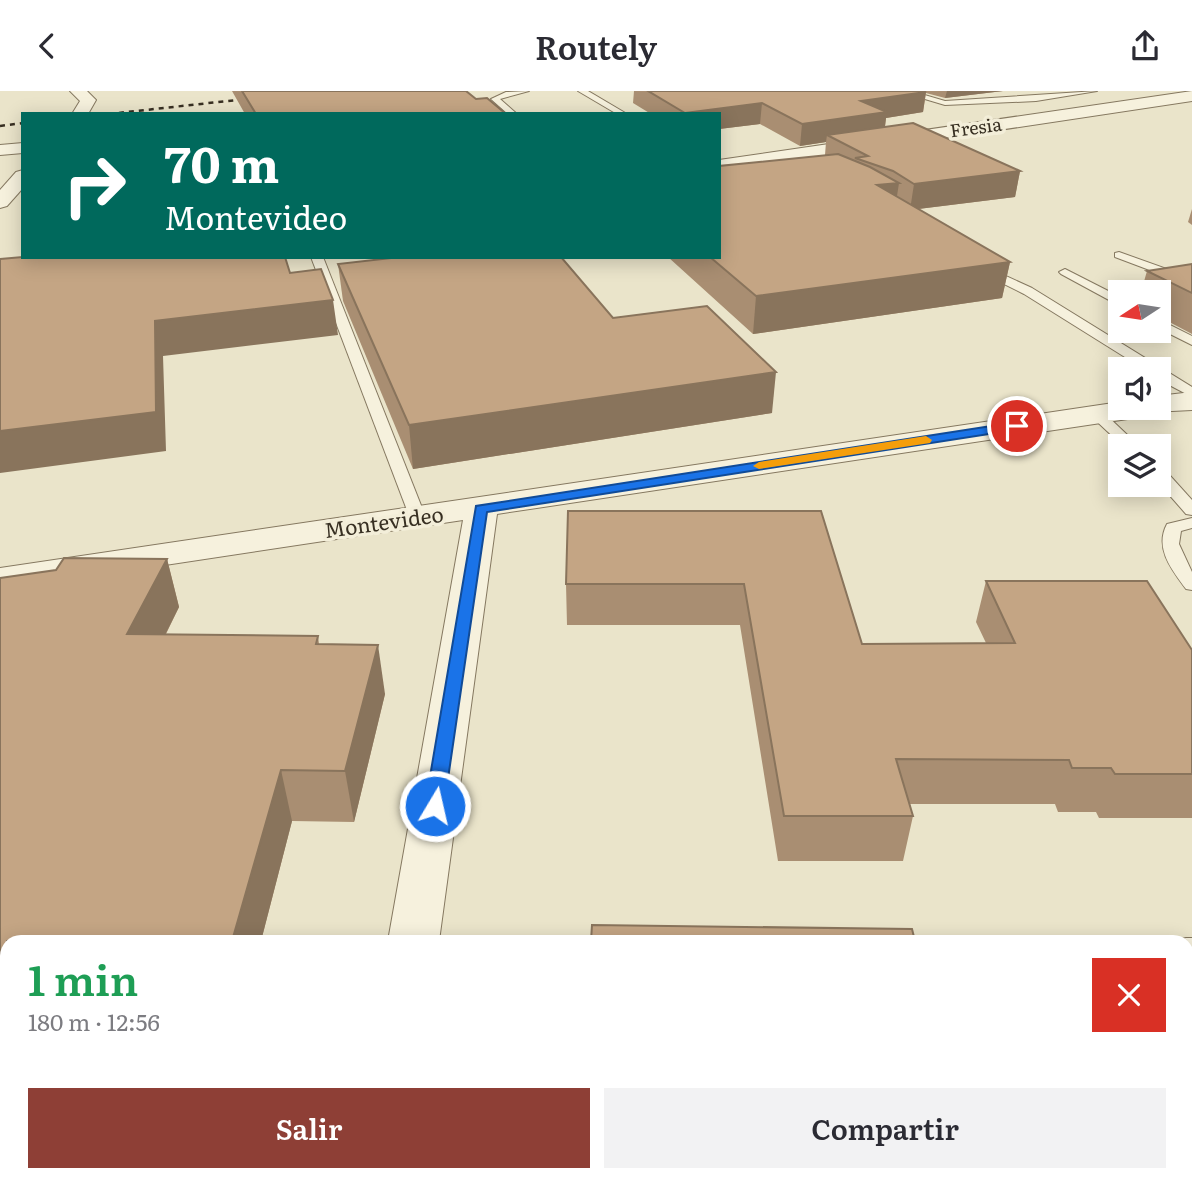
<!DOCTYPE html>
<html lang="es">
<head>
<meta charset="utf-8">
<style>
	:root { --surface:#fff; --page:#f2f2f3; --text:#2b2b33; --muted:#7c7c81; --accent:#8e3f36 }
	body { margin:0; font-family:Literata,serif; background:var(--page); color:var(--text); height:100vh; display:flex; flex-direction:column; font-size:26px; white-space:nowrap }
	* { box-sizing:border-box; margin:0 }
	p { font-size:23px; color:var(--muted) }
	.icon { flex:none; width:38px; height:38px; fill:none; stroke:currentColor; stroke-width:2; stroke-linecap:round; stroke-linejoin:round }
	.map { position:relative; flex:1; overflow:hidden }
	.panel { position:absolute; left:0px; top:844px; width:1194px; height:247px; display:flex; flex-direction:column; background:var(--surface); border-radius:21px 21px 0 0; box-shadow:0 4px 18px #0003 }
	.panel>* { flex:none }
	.banner { position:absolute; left:21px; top:21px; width:700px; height:147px; border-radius:0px; box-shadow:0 4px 18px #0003; background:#00695c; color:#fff; overflow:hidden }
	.needle { width:46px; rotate:258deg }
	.tools { position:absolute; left:1108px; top:189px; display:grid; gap:14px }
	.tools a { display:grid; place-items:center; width:63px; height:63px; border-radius:0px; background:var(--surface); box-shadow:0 4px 18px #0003; font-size:35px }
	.pin { position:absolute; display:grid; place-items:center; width:60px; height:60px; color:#fff; margin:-30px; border:4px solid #fff; border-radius:50%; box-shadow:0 2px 7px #0007 }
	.me { position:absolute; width:77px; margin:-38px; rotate:9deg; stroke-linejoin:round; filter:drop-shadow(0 0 5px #0008) }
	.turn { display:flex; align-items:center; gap:24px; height:147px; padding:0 28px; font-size:32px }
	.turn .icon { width:91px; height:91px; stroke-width:2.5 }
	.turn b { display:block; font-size:49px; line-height:60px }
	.round { display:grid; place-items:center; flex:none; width:74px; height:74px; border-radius:0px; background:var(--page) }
	.summary { display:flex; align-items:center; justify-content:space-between; height:119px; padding:0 28px }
	h1 { font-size:42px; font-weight:600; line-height:52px; color:#1e9e55 }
	.action { display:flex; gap:14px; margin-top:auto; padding:14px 28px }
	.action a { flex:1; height:80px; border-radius:0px; background:var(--accent); color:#fff; font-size:28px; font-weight:600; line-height:80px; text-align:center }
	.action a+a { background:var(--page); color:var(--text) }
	header { display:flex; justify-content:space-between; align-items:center; height:91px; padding:0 28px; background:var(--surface); font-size:32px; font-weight:600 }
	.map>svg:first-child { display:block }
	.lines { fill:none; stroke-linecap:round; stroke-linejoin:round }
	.service-casing { stroke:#857860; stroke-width:2 }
	.minor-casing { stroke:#857860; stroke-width:2 }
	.tertiary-casing { stroke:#857860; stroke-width:2 }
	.service { fill:#f6f1dd; fill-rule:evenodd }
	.minor { fill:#f6f1dd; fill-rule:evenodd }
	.tertiary { fill:#f6f1dd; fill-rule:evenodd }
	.rail { stroke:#372f22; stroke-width:2.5; stroke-dasharray:5 5; stroke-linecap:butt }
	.wall { fill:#a98e72 }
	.shaded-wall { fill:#89745c }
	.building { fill:#c4a584; stroke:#89745c; stroke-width:2 }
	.route { fill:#1a73e8; stroke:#114b97; stroke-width:2 }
	.slow { fill:#f59e0b }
	.labels { text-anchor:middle; stroke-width:7; stroke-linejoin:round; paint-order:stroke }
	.far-street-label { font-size:18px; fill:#372f22; stroke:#f3eed9 }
	.street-label { font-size:21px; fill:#372f22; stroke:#f3eed9 }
</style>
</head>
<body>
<header><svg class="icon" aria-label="back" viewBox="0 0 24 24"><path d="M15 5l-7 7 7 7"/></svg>Routely<svg class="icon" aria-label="share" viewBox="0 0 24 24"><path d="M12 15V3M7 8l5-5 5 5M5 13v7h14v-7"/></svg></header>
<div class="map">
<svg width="1192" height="1089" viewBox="0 0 1192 1089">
	<rect width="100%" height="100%" fill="#eae4ca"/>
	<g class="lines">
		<g class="service-casing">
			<g id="service">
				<polygon points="529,0 500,8 517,23 508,23 491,8 506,1"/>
				<polygon points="578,0 588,0 627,23 617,23"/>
				<polygon points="898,0 911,0 945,10 1097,0 1036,10 945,14"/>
				<polygon points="1119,161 1192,187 1192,195 1115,166 1115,162"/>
				<polygon points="311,166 323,166 426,427 424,431 418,432 410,427"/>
				<polygon points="978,176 986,176 1032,197 1192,296 1192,306 1158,288 1158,278 1144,278 1024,203 978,180"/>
				<polygon points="1065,178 1120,206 1120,215 1061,183 1059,181"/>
				<polygon points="1158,228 1192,245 1192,254 1158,237"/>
				<polygon points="1097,319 1102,320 1139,355 1123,355 1092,326 1090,323"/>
				<polygon points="1158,376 1164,378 1192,409 1192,424 1186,423 1158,391"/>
				<path d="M1192,427V437L1181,440L1179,453L1192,481V499L1186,498C1172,479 1154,457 1167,433Z"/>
			</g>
		</g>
		<g class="minor-casing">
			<g id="minor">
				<polygon points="23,52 23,62 0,64 0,54"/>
				<polygon points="1192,301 1192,319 1152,321 1141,326 497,423 439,850 388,850 463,429 0,499 0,477 1120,311 1120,317 1158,317 1158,305"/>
				<polygon points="1186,847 1192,847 1192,889 1186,889 1186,850 1175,850"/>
				<polygon points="347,1083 409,1083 408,1089 346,1089"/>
				<polygon points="1021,1083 1083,1083 1084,1089 1022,1089"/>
			</g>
		</g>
		<g class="tertiary-casing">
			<g id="tertiary">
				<polygon points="70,0 87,0 96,9 88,23 72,23 80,10"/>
				<polygon points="1192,0 1192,10 719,81 719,69"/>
				<polygon points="23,79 23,97 7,115 0,117 0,99 16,81"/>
			</g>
		</g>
		<use href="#service" class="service"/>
		<use href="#minor" class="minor"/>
		<use href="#tertiary" class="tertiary"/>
		<g class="rail">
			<polyline points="109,23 255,7"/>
			<polyline points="0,35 23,32"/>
		</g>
	</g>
	<g class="wall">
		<polygon points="232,0 466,0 476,8 506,23 245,23"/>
		<polygon points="634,0 1003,0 945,7 926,2 923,21 886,27 885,36 1020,80 1015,106 918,118 1010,171 1002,207 753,243 668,166 719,166 825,64 826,51 800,55 760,33 719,38 719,23 651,23 633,12"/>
		<polygon points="1192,118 1192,134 1188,131"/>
		<polygon points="338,173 613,227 772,322 413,378 343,210"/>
		<polygon points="1192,173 1192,243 1158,225 1158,201 1141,201 1147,180"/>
		<polygon points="821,420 862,553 986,552 976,531 986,490 1192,559 1192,727 1099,727 1096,721 1058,721 1055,713 909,713 913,725 903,770 778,770 740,534 567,534 566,493"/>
		<polygon points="167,468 179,516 166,543 318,545 319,553 385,603 354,731 292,730 261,850 7,850"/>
		<rect x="1186" y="892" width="6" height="163"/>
	</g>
	<g class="shaded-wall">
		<polygon points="904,0 926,0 923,21 886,27 884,42 827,44 826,51 800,55 802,33 861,10"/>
		<polygon points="947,0 1003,0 945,7"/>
		<polygon points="762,12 760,33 719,38 719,23 685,23 685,22"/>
		<polygon points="1020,80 1015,106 910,119 914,93"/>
		<polygon points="899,92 894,124 877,94"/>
		<polygon points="1010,171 1002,207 753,243 756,205"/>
		<polygon points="333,209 338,244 163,265 166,360 0,382 0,340 155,230"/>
		<polygon points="776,281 772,322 413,378 409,334"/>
		<polygon points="167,468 179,516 141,592 127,543"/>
		<polygon points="378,554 385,603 354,731 345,680"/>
		<polygon points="281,679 292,730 261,850 232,850"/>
		<polygon points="183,1083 215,1083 214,1089 181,1089"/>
	</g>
	<g class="building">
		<polygon points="242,0 466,0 476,8 487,7 506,23 256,23"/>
		<polygon points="648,0 923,0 926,1 861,10 887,21 802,33 762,12 685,22"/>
		<polygon points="913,32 1020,80 914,93 893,80 855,67 868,65 827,44"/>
		<polygon points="838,63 870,76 899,92 877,94 1010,171 756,205 710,166 719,166 719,75"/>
		<polygon points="23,166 285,166 290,182 321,178 333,209 155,230 156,321 0,340 0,168"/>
		<polygon points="400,166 561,166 613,227 707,215 776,281 409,334 338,173"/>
		<polygon points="1192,173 1192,202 1147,180"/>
		<polygon points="568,420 821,420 862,553 1015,552 986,490 1147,490 1192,559 1192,683 1115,683 1111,677 1072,677 1069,669 896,668 913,725 784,725 744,493 566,493"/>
		<polygon points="64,467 167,468 127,543 318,545 316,553 378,554 345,680 281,679 232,850 7,850 7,1083 183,1083 181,1089 0,1089 0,487 56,479"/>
		<polygon points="592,834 912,838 915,850 591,850"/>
		<polygon points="1186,892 1192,892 1192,1007 1186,994"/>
		<polygon points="505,1083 972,1083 974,1089 505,1089"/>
	</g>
	<polygon class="route" points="1017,331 1021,332 1021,338 487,421 444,715 441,719 428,719 425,715 476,415"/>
	<polygon class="slow" points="926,345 932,349 930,352 759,378 753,375 759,371"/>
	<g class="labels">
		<g class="far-street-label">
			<text transform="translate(976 37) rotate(-8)" y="6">Fresia</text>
		</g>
		<g class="street-label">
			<text transform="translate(384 432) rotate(-8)" y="7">Montevideo</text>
		</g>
	</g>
</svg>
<div class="tools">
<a><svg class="needle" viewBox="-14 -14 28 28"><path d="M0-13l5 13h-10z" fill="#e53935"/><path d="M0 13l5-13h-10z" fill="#7c7c81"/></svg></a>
<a><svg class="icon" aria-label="sound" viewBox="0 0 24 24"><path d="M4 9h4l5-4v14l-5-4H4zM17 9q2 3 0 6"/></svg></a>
<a><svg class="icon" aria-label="layers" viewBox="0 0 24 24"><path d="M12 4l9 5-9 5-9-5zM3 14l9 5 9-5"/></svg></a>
</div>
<div class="pin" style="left:1017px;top:335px;background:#d93025"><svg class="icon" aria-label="arrive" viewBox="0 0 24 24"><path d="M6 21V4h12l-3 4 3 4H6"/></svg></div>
<svg class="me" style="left:435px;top:715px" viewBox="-20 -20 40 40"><circle r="17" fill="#1a73e8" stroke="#fff" stroke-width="3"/><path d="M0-11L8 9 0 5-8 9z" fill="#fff"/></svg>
<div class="banner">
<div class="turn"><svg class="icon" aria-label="right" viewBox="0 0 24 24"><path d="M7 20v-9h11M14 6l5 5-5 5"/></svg><div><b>70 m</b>Montevideo</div></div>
</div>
<section class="panel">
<div class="summary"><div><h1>1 min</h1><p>180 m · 12:56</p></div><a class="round" style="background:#d93025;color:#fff"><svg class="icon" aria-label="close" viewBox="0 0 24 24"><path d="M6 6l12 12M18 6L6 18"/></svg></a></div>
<div class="action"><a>Salir</a><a>Compartir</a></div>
</section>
</div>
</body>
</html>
